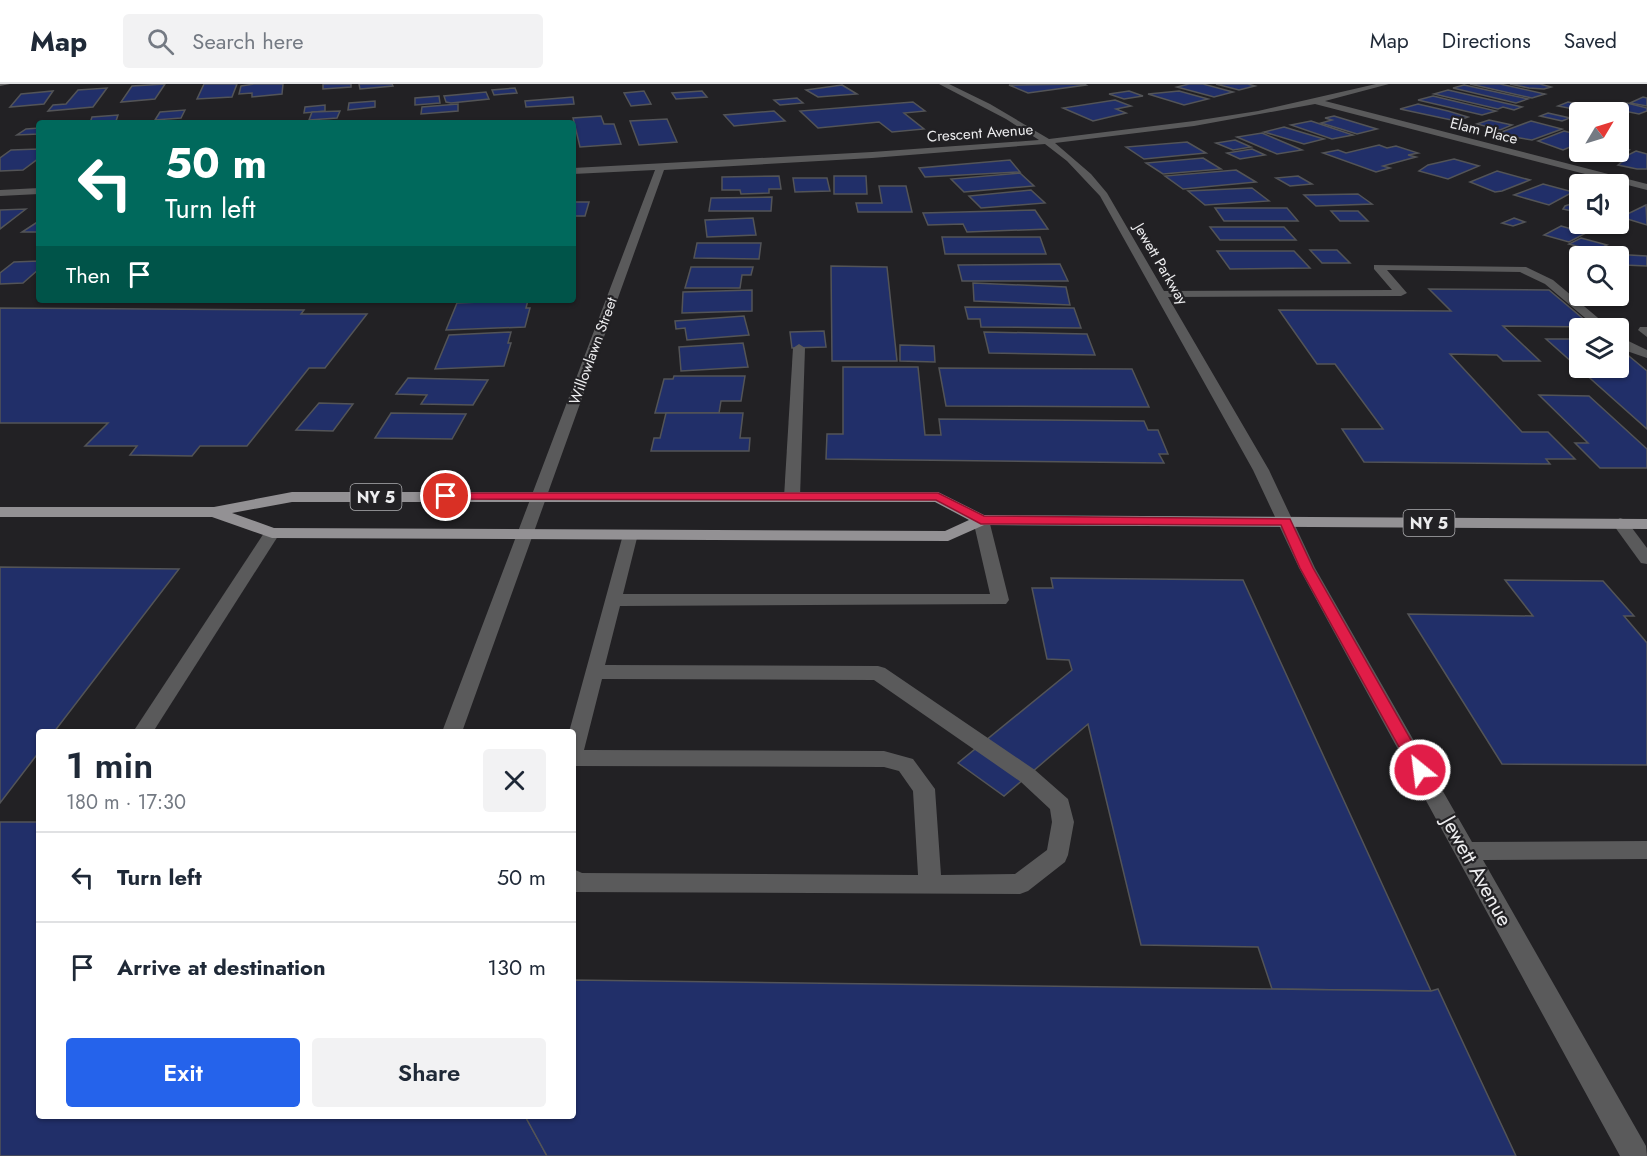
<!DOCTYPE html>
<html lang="en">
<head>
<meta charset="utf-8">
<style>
	:root { --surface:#fff; --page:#f2f2f3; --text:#1f2937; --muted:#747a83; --line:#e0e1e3; --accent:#2563eb }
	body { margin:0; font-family:Jost,sans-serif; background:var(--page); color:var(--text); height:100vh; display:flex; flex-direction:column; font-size:22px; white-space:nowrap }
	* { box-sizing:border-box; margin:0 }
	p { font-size:20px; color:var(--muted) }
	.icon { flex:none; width:33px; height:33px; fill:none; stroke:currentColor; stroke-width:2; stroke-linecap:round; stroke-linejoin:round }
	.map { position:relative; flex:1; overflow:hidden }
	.sheet { position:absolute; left:36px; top:645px; width:540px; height:390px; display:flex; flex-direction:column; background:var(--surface); border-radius:6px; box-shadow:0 2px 4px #0004 }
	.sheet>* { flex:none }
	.guide { position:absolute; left:36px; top:36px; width:540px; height:183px; border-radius:6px; box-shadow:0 2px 4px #0004; background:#00695c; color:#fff; overflow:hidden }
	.needle { width:39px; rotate:52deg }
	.controls { position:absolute; left:1569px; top:18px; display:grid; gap:12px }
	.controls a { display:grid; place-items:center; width:60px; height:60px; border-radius:6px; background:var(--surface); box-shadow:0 2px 4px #0004; font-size:30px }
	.pin { position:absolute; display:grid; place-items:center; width:51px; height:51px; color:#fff; margin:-26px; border:3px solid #fff; border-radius:50%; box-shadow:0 2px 6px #0007 }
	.me { position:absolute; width:66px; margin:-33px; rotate:331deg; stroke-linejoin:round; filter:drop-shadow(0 0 4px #0008) }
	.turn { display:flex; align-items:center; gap:21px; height:126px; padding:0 30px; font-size:27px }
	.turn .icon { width:78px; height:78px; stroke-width:2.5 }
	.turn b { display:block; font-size:42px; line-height:51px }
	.then { display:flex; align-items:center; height:57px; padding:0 30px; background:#0003; gap:12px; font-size:22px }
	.round { display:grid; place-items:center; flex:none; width:63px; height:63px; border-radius:6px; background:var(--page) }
	.headline { display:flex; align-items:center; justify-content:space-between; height:102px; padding:0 30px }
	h1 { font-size:36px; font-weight:600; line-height:45px }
	.button { display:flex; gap:12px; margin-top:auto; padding:12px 30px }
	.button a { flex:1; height:69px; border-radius:6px; background:var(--accent); color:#fff; font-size:24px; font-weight:600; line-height:69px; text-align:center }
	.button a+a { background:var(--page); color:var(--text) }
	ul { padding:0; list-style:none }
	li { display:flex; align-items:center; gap:18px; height:90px; padding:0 30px; border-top:2px solid var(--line) }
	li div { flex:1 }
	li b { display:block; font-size:22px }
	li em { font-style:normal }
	header { display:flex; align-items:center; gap:36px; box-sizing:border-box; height:84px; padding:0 30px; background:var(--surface); border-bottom:2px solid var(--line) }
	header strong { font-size:28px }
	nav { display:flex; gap:33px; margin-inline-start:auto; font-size:21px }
	.search { width:420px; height:54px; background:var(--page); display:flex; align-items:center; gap:15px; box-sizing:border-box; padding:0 21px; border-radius:6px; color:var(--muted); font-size:22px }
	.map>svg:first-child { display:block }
	.building { fill:#212f69; stroke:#535457; stroke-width:1.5 }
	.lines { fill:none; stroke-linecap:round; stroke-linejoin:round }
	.minor { fill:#5a5a5b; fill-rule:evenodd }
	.major { fill:#939194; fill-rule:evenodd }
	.route { fill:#e11d48; stroke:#92132f; stroke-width:1.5 }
	.labels { text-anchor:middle; stroke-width:4.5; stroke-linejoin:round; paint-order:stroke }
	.far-street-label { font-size:15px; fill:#ececee; stroke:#222124 }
	.shield { fill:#222124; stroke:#afafb1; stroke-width:1.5 }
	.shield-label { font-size:16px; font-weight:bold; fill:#ececee }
	.near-street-label { font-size:21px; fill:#ececee; stroke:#222124 }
</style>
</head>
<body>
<header>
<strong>Map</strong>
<div class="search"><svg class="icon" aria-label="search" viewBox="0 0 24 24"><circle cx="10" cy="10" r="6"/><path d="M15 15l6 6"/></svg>Search here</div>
<nav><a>Map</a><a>Directions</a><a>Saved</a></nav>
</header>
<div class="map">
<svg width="1647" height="1072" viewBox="0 0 1647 1072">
	<rect width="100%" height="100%" fill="#222124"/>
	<g class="building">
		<polygon points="165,0 155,15 121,18 132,2"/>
		<polygon points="204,0 237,0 232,13 197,15"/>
		<polygon points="254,0 283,0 282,10 252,13 252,9 239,10 241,2"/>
		<polygon points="323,0 351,0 351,3 323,5"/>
		<polygon points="359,0 392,0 393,2 360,5"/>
		<polygon points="1189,0 1203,0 1233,8 1214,13 1177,3"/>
		<polygon points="1216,0 1248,0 1255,2 1239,6"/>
		<polygon points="1470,0 1500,0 1545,10 1532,14"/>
		<polygon points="1510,0 1540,0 1551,3 1544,5 1529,4"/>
		<polygon points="842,1 857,10 818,13 806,6"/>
		<polygon points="1009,1 1084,0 1086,1 1028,9"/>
		<polygon points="1464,1 1528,15 1516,19 1453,4"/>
		<polygon points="107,4 93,23 48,27 53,21 66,20 78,6"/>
		<polygon points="515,4 517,9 494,11 492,6"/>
		<polygon points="1448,6 1522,23 1514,26 1503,23 1498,25 1434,10"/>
		<polygon points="53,7 44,20 10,23 21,10"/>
		<polygon points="644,7 651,20 631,22 624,9"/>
		<polygon points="702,7 707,13 676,15 672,9"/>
		<polygon points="1129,7 1143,12 1124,15 1109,10"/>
		<polygon points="1179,7 1208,15 1184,21 1148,10"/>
		<polygon points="486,8 489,15 451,19 446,18 444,12"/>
		<polygon points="439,12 440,19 415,21 415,14"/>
		<polygon points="1433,12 1496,27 1482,31 1418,16"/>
		<polygon points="573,13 574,20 526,23 525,17"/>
		<polygon points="1643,13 1647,14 1647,22 1630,19"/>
		<polygon points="797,14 803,19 780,21 774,16"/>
		<polygon points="1115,16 1131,22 1116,25 1126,29 1093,37 1063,24"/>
		<polygon points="375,17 375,23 348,26 349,19"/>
		<polygon points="913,18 925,27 904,29 924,45 892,48 879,38 818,44 800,27"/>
		<polygon points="1568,18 1594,23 1584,27 1558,22"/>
		<polygon points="1627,19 1647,24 1647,27 1639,30 1614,25"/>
		<polygon points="458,20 458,27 421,30 422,23"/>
		<polygon points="1418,20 1448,27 1468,33 1456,37 1400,25"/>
		<polygon points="325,21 325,27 304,29 305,23"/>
		<polygon points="185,26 181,34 155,36 160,28"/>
		<polygon points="340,27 337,34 309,36 312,28"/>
		<polygon points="774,27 785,37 734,42 724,31"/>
		<polygon points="1548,29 1570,34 1562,37 1540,32"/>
		<polygon points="118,31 116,37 90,39 92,33"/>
		<polygon points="601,32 604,40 614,40 621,60 580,63 573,34"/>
		<polygon points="1334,32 1377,45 1357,50 1321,39 1332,36 1325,34"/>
		<polygon points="667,35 677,58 639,61 630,37"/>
		<polygon points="1489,36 1512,41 1500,46 1477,40"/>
		<polygon points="1311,37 1353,51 1332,55 1291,41"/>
		<polygon points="1531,37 1562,45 1532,56 1496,50"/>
		<polygon points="1284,43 1324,55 1304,60 1264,48"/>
		<polygon points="39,44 39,50 17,51 26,45"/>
		<polygon points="1564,47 1580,51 1580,59 1563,66 1538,57"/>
		<polygon points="1262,49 1302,66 1277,70 1237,53"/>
		<polygon points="1235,56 1251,63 1233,66 1216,59"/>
		<polygon points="1187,58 1206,69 1144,75 1126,63"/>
		<polygon points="1379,61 1387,64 1396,62 1418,69 1408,71 1416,73 1383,82 1390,84 1376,88 1323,69 1338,66 1346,69"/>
		<polygon points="1618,63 1629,66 1608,75 1573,68 1580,66 1618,68"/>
		<polygon points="39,65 39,74 23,86 0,87 0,74 11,66"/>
		<polygon points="1252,65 1265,71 1240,75 1227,69"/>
		<polygon points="1636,67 1647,70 1647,85 1637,85 1618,81 1622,78 1616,77"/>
		<polygon points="1203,74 1221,85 1163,90 1146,79"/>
		<polygon points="1454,75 1479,82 1448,95 1419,87 1428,81"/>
		<polygon points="1010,76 1020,88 925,93 919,84"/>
		<polygon points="1236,86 1256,98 1183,105 1165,92"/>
		<polygon points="1497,87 1530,96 1502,107 1495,108 1470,98"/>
		<polygon points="1020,89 1034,102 964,108 951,95"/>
		<polygon points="779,92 781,105 769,105 769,109 741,110 740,106 722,106 722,93"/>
		<polygon points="834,92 866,92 867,110 834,110"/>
		<polygon points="1298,92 1312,100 1290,102 1276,94"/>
		<polygon points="793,94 827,94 830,107 795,108"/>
		<polygon points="1543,100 1573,108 1549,121 1514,111"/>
		<polygon points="879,102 906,102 912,128 858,128 856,119 882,119"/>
		<polygon points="1252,104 1269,117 1205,121 1188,107"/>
		<polygon points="1031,106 1045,119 981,124 969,112"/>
		<polygon points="1358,110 1372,120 1316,122 1304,111"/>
		<polygon points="772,113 771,127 709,127 711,114"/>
		<polygon points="1580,117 1580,129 1563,125 1565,122"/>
		<polygon points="573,118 589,118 585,132 573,132"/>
		<polygon points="1646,121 1647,141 1621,133"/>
		<polygon points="1215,124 1287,124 1298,137 1224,137"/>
		<polygon points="26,125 0,145 0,126"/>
		<polygon points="1035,126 1048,145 967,148 963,140 928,141 923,129"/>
		<polygon points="1331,127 1358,127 1368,137 1340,137"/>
		<polygon points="753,134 756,151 707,153 705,136"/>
		<polygon points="1514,134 1525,138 1513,142 1502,139"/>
		<polygon points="39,137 39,148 22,148"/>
		<polygon points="1561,142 1586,149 1569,158 1544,151"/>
		<polygon points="1210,143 1284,143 1296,156 1220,156"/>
		<polygon points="942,153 1040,153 1046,170 945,170"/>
		<polygon points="1581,154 1607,161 1595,167 1569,160"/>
		<polygon points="697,159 761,159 759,175 694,174"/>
		<polygon points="1310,166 1337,166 1350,179 1322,179"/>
		<polygon points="1217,167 1294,167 1310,184 1230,185"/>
		<polygon points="1612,170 1647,172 1647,182 1624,181 1618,176 1618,172"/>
		<polygon points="39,177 39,185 23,199 0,200 0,189 14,178"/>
		<polygon points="1060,180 1068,197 962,197 958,181"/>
		<polygon points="831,182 887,183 897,277 832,277"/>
		<polygon points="691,183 753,183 751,191 742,191 740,204 685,204"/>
		<polygon points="973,199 1066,203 1070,221 974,217"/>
		<polygon points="1429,205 1549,206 1593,243 1503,242 1540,277 1503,277 1497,271 1450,270 1522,348 1548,348 1575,375 1546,375 1550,380 1364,378 1342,345 1383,345 1335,280 1317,280 1279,226 1451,227"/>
		<polygon points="752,206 752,227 682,229 683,208"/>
		<polygon points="528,216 526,224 530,224 525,243 446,246 457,219"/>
		<polygon points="965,223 1074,224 1081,244 981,243 980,235 968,235"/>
		<polygon points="0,224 304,226 301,230 367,230 325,284 309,284 247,362 200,362 192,372 130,371 137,362 85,362 108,339 0,339"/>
		<polygon points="744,232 749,251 687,256 685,244 676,245 675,237"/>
		<polygon points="824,247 826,263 792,264 790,248"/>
		<polygon points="511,248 508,259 511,259 504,282 435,285 449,251"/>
		<polygon points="984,248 1087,250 1095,271 989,269"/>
		<polygon points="1546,255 1580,255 1580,284 1618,284 1618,263 1647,287 1647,345"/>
		<polygon points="743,259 748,283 681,287 679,263"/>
		<polygon points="900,261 934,262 935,278 900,277"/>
		<polygon points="843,283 918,283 925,351 941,351 939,335 1144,337 1148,346 1158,346 1168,370 1159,370 1164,379 826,375 827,350 843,350"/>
		<polygon points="939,284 1132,285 1149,323 946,322"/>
		<polygon points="674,292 745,292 741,317 721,317 719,329 655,329 664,295 673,295"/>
		<polygon points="408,294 488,296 473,321 421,320 427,311 396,310"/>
		<polygon points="1539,311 1589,312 1647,365 1647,384 1600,384 1575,359 1588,359"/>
		<polygon points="319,319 353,320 333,347 296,346"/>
		<polygon points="391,329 466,330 452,355 375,354"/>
		<polygon points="666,329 743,329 740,354 750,354 749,367 651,367 654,354 660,354"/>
		<polygon points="0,483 179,485 54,648 39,648 39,668 0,719"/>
		<polygon points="1051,494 1243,496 1431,907 1272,905 1258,863 1141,861 1088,640 1004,712 958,679 1072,586 1069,576 1047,575 1032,504 1053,504"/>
		<polygon points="1505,496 1603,497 1634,532 1624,532 1647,559 1647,681 1502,680 1408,530 1533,532"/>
		<polygon points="0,738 39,738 39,1032 525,1032 547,1072 0,1072"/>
		<polygon points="573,896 1431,907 1438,905 1516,1072 547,1072 525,1032 573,1032"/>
	</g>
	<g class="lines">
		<g class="minor">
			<polygon points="0,0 10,0 0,2"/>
			<polygon points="939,0 949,0 990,20 1049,55 1194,37 1258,27 1376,0 1389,0 1325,17 1647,100 1647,106 1315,20 1194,42 1055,59 1091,90 1107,109 1164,207 1392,206 1374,185 1374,181 1526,183 1553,196 1610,244 1597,244 1545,200 1520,188 1387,186 1407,209 1401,212 1168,213 1269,386 1315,484 1472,758 1647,757 1647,775 1483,776 1646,1062 1647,1072 1620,1072 1299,484 1253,386 1100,112 1067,77 1045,60 872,74 664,86 462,648 442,648 655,86 573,90 573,84 872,68 1039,56 1006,35"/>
			<polygon points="39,104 39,110 0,112 0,106"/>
			<polygon points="1640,243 1647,243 1647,253 1638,246"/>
			<polygon points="1618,252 1647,266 1647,274 1621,265"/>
			<polygon points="799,260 805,264 800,413 792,418 784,413 793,264"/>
			<path d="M981,431L989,436L1009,516L1006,520L620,522L605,581L878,582L885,584L1035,686L1068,715L1074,738L1068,771L1065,778L1028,807L1020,810L573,808V785L582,789L918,791L913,707L899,687L884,683L573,682V648H569L624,447H636L638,450L623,510H990L973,436ZM602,595L874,596L1021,698L1050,725L1052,738L1047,766L1015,790L941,791L935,705L913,675L884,667L584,666Z"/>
			<polygon points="1620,434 1626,436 1647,464 1647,480 1641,479 1612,439"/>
			<polygon points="272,444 280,449 153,648 133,648 264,449"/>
		</g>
		<path class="major" d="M292,408H938L984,431L1647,435V445L984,441L948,457L272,454L212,433H0V423H214ZM292,418H935L969,436L945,447L274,444L232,429Z"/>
	</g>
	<polygon class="route" points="446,409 938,409 984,432 1290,435 1313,484 1428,686 1426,690 1414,690 1300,484 1281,441 981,440 936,416 442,415 440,412"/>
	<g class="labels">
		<g class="far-street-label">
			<text transform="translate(1484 47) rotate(14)" y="5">Elam Place</text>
			<text transform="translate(980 49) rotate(-4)" y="5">Crescent Avenue</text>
			<text transform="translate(1161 180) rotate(60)" y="5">Jewett Parkway</text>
			<text transform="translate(593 267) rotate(-70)" y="5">Willowlawn Street</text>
		</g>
		<g class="shield">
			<rect x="350.5" y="400" width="51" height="26" rx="4.5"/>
			<rect x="1403.5" y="426" width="51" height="26" rx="4.5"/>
		</g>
		<g class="shield-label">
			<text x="376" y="419">NY 5</text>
			<text x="1429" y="445">NY 5</text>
		</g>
		<g class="near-street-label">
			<text transform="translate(1477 787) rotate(61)" y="7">Jewett Avenue</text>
		</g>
	</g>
</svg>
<div class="controls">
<a><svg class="needle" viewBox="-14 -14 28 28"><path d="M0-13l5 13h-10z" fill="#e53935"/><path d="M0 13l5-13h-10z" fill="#747a83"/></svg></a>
<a><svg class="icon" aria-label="sound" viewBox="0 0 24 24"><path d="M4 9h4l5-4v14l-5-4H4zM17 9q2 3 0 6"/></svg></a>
<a><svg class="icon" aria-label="search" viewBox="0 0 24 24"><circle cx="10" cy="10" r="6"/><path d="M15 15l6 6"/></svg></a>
<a><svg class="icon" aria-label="layers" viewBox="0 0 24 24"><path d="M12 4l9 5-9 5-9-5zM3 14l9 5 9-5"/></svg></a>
</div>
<div class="pin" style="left:446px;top:412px;background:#d93025"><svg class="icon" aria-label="arrive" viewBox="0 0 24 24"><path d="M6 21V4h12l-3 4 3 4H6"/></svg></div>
<svg class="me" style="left:1420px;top:686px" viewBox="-20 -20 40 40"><circle r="17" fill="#e11d48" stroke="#fff" stroke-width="3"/><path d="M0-11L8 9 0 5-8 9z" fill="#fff"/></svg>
<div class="guide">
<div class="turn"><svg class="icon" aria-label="left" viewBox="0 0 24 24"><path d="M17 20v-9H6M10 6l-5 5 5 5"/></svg><div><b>50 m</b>Turn left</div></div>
<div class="then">Then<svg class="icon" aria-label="arrive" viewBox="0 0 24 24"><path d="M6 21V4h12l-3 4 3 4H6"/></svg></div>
</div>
<section class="sheet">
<div class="headline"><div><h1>1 min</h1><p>180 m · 17:30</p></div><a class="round"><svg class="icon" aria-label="close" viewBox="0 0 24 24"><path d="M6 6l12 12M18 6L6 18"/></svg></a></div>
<ul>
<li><svg class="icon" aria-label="left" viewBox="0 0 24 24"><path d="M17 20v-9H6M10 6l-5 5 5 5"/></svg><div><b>Turn left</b></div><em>50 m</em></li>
<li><svg class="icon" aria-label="arrive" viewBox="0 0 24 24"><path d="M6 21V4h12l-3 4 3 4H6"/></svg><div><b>Arrive at destination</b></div><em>130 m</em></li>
</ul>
<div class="button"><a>Exit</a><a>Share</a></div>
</section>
</div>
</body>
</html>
